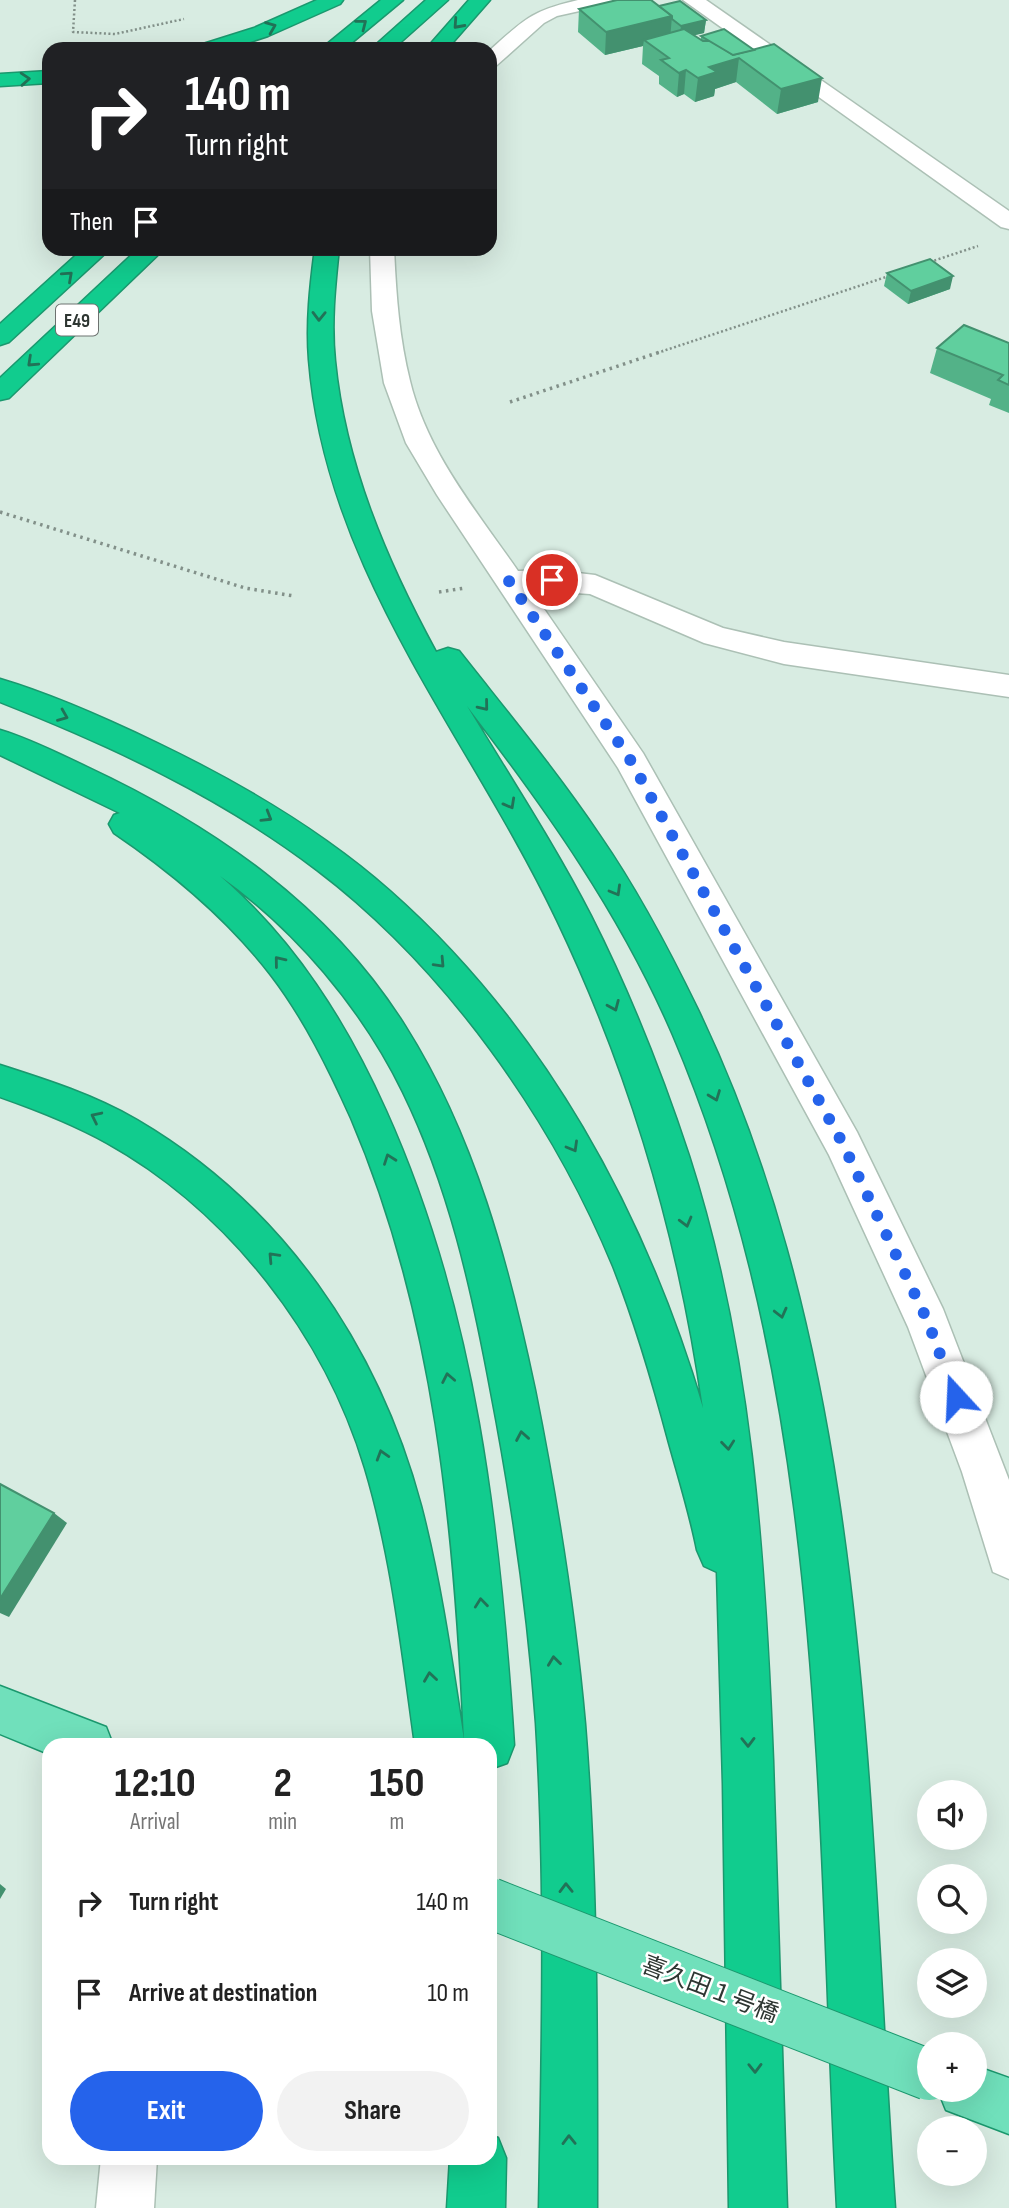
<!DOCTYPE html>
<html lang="en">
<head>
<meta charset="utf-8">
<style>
	:root { --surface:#fff; --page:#f2f2f2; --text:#222; --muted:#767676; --accent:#2563eb }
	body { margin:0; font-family:"Sofia Sans Condensed","Noto Sans JP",sans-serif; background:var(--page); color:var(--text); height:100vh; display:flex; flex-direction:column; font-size:26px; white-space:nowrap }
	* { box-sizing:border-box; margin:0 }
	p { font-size:23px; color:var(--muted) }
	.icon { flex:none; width:38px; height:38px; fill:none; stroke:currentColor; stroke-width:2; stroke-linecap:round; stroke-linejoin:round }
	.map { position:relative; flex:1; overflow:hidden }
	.panel { position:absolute; left:42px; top:1738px; width:455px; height:427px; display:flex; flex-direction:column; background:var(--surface); border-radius:21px; box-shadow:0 7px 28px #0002 }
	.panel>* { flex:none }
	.top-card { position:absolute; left:42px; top:42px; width:455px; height:214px; border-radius:21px; box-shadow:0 7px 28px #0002; background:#202124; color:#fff; overflow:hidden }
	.tools { position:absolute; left:917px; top:1780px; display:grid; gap:14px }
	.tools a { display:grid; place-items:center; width:70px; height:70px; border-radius:50%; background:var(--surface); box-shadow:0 7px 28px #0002; font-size:35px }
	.pin { position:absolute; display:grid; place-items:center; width:60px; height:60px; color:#fff; margin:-30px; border:4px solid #fff; border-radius:50%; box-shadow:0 2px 7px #0007 }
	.me { position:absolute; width:77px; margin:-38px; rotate:340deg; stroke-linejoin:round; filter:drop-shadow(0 0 5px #0008) }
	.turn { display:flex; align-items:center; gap:24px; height:147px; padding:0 28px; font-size:32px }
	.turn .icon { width:91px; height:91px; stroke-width:2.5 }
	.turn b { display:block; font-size:49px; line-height:60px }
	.then { display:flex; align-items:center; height:66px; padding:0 28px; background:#0003; gap:14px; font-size:26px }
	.eta { display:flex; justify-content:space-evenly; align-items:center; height:119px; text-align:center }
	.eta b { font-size:42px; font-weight:700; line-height:49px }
	.primary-button { display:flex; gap:14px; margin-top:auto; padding:14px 28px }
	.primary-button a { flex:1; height:80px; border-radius:42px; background:var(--accent); color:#fff; font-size:28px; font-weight:700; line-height:80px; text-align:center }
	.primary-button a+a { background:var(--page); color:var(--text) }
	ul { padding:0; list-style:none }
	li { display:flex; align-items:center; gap:21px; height:91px; padding:0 28px }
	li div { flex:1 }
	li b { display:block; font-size:26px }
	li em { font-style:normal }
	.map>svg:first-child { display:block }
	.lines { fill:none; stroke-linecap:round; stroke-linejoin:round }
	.minor-casing { stroke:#acc0b5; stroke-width:3 }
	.major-casing { stroke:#1b986e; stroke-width:3 }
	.highway-casing { stroke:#1b986e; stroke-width:3 }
	.path-far1 { stroke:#829089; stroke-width:2.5; stroke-dasharray:2 2.5; stroke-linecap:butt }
	.path { stroke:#829089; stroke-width:3.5; stroke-dasharray:2.5 4.5; stroke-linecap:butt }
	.minor { fill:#fff; fill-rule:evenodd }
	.major { fill:#70e0bb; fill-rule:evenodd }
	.highway { fill:#11cc8e; fill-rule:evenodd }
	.major-bridge-casing { stroke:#1b986e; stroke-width:52; stroke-linecap:butt }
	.major-bridge { stroke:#70e0bb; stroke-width:50 }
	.wall { fill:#53b288 }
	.shaded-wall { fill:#43916f }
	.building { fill:#60cf9e; stroke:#43916f; stroke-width:2 }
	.oneway { stroke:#227257 }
	.route { stroke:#2563eb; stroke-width:12; stroke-dasharray:0 21.6 }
	.labels { text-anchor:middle; stroke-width:5; stroke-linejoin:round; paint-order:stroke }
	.shield { fill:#fff; stroke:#6d7270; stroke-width:2 }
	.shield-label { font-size:19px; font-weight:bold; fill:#2e3632 }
	.near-street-label { font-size:24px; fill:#2e3632; stroke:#fff }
</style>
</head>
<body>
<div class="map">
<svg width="1009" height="2208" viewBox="0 0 1009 2208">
	<rect width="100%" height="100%" fill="#d8ece2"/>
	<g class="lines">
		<g class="minor-casing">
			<g id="minor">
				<path d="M578,0H614L611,4L557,16L544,23L497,65L490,67V50C525,19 531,11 578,0Z"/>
				<polygon points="683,0 706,0 1009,211 1009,229 1001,227"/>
				<path d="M370,248H394C396,293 399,337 410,381C427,452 477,512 518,571L552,570L595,575L723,628L784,642L1009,675V697L784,664L704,643L590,594L531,590L643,753L857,1132L943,1309L1009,1480V1579L993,1572L962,1472L908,1327L829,1155L618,768L437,495L406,443L384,383L372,311Z"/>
				<polygon points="101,2158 157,2158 154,2208 96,2208"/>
			</g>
		</g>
		<g class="major-casing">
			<g id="major">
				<polygon points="0,1686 106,1727 113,1745 49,1745 49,1754 0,1734"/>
				<polygon points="975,2066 1009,2078 1009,2134 946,2110 938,2090 975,2090"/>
			</g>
		</g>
		<g class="highway-casing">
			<g id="highway">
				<polygon points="317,0 343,0 340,4 268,36 228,49 197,49 200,45 254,28"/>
				<polygon points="381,0 403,0 344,49 321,49"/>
				<polygon points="426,0 448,0 393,49 371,49"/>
				<polygon points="469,0 490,0 447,49 426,49"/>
				<polygon points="49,71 49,83 0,86 0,74"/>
				<polygon points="84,248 111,248 9,342 0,345 0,324"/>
				<polygon points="139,248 165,248 9,398 0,400 0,378"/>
				<path d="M315,248H339C335,286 331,323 335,361C345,464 387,562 436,652L448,648L459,651C507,712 557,772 600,836C638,891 669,950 698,1010C873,1374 867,1813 895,2208H837C816,1817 830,1403 673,1035C621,914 547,810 467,706C509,776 554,844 591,916C630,993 662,1074 689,1156C752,1352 765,1556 773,1760C778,1910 782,2059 787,2208H729L723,1784L717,1572L704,1566L697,1550C690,1514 679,1479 669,1443C653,1383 636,1324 613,1266C552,1118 445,967 317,870C221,797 112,746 0,702V679C54,695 107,719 157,743C240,783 321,830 390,891C544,1027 645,1213 703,1408C679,1238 631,1075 557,920C469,735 326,573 309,360C306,323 310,286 315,248Z"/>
				<path d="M0,730C30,739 59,754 87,767C213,826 330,906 405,1026C475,1137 508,1263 535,1390C557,1500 575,1612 585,1724C598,1884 597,2047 597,2208H539C542,2047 546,1884 536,1723C528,1612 512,1501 491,1392C472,1289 449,1186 403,1092C362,1008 296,930 220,876C295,941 346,1022 386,1111C476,1311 500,1528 514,1745L507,1763L490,1769V1745H415C402,1652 392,1558 365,1468C325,1335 229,1211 107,1143C73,1124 37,1110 0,1097V1065C47,1080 94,1095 137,1120C282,1205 378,1345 421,1506C441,1583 452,1662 464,1740C455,1529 435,1314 351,1118C329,1069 304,1018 271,975C227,918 173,873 114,833L109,824L114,815L120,813L0,755Z"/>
				<polygon points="490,2135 498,2138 506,2158 505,2208 447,2208 450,2158 490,2158"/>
			</g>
		</g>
		<g class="path-far1">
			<polyline points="75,0 73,32 115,34 184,19"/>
			<polyline points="930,262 978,246"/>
			<polyline points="657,353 892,275"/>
		</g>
		<g class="path">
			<polyline points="510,402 663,351"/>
			<polyline points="0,512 245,588 294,596"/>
			<polyline points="439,592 465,588"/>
		</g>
		<use href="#minor" class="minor"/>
		<use href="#major" class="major"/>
		<use href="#highway" class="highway"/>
		<g class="major-bridge-casing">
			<polyline id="major-bridge" points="490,1903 929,2075"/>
		</g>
		<use href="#major-bridge" class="major-bridge"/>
	</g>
	<g class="wall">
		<polygon points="659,6 706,20 704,33 694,35 701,40 701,36 818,102 777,114 736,82 715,89 714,96 695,102 684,94 677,97 659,84 659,76 642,64 643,46 605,55 578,32 579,9"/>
		<polygon points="887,273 950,289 908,304 884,286"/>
		<polygon points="1009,343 1009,413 989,405 991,399 930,373 937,348"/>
	</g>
	<g class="shaded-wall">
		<polygon points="672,16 670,40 644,40 643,46 605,55 606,32"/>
		<polygon points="706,20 704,33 679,39 681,26"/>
		<polygon points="739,58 736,82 715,89 714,96 695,102 698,78 709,67"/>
		<polygon points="686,70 684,94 677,97 679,73"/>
		<polygon points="822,78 818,102 777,114 781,89"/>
		<polygon points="953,276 950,289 908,304 911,291"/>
		<polygon points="54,1513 67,1523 9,1617 0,1613 0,1599"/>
		<polygon points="0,1884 6,1889 0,1899"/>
	</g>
	<g class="building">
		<polygon points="617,0 651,0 672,16 606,32 579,9"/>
		<polygon points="680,1 706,20 681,26 672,19 672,16 659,6"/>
		<polygon points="684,29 703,41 712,41 733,55 774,44 822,78 781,89 739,58 709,67 717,72 698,78 686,70 679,73 661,60 669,58 644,40"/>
		<polygon points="724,29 754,50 733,55 701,36"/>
		<polygon points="930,259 953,276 911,291 887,273"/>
		<polygon points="964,325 1009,343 1009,385 998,380 1003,375 937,348"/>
		<polygon points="0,1484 54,1513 0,1599"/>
	</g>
	<defs><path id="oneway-chevron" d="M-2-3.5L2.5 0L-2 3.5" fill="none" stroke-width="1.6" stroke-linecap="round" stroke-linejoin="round" transform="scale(1.75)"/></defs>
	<g class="oneway">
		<use href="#oneway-chevron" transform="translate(362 24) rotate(-38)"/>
		<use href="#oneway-chevron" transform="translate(458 24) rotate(132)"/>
		<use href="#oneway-chevron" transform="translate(271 27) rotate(-22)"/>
		<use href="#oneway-chevron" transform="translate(25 79) rotate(-4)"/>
		<use href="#oneway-chevron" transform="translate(68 276) rotate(-42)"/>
		<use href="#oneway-chevron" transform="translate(319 316) rotate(91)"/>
		<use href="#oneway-chevron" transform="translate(32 362) rotate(137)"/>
		<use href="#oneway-chevron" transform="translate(484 706) rotate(51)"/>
		<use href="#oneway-chevron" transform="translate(63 716) rotate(22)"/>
		<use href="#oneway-chevron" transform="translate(510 804) rotate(61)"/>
		<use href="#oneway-chevron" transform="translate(267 817) rotate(31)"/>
		<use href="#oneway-chevron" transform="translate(616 891) rotate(60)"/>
		<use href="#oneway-chevron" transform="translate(279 961) rotate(-129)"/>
		<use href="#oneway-chevron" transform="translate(440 963) rotate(47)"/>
		<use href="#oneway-chevron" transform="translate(614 1006) rotate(67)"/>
		<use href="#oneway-chevron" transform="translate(715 1096) rotate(69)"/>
		<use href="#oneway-chevron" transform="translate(96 1117) rotate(-154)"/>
		<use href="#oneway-chevron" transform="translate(573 1147) rotate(60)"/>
		<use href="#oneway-chevron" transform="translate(389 1159) rotate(-110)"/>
		<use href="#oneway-chevron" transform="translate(686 1222) rotate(75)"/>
		<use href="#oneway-chevron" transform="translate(273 1257) rotate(-133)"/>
		<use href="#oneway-chevron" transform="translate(781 1313) rotate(76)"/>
		<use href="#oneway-chevron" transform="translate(448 1378) rotate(-101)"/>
		<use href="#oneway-chevron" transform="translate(522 1436) rotate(-100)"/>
		<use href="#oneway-chevron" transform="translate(728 1445) rotate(84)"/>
		<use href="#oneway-chevron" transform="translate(382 1455) rotate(-107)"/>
		<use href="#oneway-chevron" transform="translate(481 1603) rotate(-96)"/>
		<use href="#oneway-chevron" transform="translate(554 1661) rotate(-97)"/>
		<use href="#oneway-chevron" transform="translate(430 1677) rotate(-98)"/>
		<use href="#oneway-chevron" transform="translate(748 1742) rotate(89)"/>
		<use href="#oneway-chevron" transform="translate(566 1888) rotate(-91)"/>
		<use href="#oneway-chevron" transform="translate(755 2068) rotate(89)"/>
		<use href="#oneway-chevron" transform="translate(569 2140) rotate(-91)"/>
	</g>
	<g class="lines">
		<polyline class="route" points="552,580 509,581 631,761 843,1144 928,1322 956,1397"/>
	</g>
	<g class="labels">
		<rect class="shield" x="56" y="304.5" width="42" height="31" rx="5"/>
		<g class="shield-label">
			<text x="77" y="327">E49</text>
		</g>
		<g class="near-street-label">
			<text transform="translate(710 1989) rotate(21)" y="8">喜久田１号橋</text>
		</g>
	</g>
</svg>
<div class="tools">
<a><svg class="icon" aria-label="sound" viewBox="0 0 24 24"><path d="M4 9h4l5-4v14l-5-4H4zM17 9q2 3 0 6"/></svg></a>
<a><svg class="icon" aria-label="search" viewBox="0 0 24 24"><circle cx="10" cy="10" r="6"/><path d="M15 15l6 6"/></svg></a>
<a><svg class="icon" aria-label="layers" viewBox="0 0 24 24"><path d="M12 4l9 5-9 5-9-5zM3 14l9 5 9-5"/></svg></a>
<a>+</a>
<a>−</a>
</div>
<div class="pin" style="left:552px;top:580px;background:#d93025"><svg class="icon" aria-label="arrive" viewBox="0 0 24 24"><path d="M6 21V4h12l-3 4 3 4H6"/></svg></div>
<svg class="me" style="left:956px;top:1397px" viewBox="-20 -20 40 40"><circle r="19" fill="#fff"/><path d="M0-13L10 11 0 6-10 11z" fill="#2563eb"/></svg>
<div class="top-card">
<div class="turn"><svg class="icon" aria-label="right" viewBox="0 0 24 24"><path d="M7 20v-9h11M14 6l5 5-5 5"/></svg><div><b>140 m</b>Turn right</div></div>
<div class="then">Then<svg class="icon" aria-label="arrive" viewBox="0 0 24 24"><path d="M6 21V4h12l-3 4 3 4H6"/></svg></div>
</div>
<section class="panel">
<div class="eta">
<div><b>12:10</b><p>Arrival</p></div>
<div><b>2</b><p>min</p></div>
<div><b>150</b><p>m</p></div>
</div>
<ul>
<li><svg class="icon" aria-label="right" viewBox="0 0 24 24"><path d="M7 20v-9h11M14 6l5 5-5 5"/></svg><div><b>Turn right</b></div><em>140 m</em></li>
<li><svg class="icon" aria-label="arrive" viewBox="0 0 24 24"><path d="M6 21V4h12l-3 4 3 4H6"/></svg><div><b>Arrive at destination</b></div><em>10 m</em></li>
</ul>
<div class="primary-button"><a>Exit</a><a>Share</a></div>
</section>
</div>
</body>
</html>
